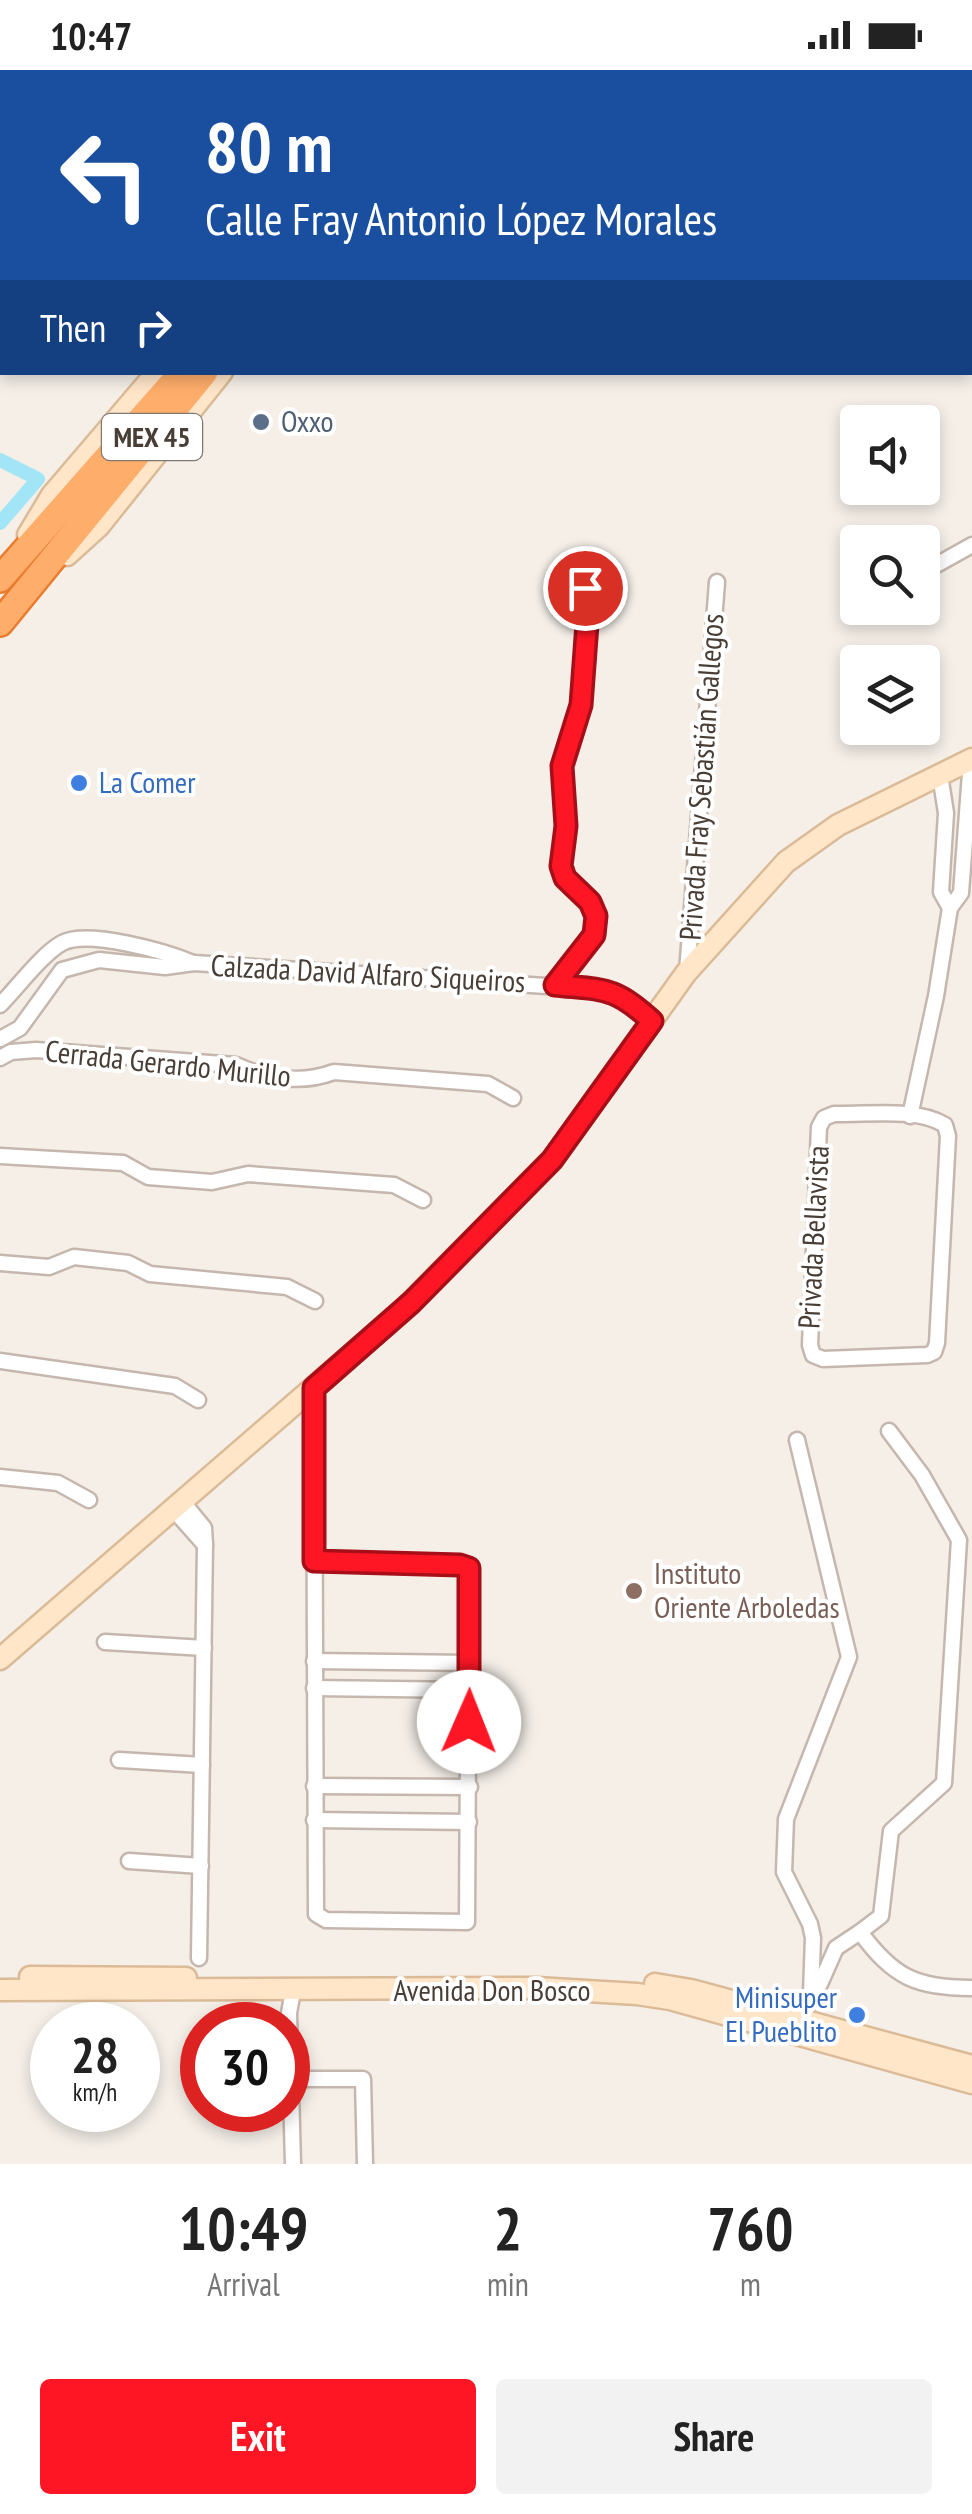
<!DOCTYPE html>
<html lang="en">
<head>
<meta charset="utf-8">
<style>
	:root { --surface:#fff; --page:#f2f2f2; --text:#222; --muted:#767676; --accent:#ff1625 }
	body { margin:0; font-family:"PT Sans Narrow",sans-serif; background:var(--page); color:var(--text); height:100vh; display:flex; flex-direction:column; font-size:38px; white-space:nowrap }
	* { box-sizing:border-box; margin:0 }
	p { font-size:32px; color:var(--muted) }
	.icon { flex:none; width:55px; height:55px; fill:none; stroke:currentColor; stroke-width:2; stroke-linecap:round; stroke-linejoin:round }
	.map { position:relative; height:2094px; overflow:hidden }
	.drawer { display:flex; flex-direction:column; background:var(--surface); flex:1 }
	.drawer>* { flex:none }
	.guide { position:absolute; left:0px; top:0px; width:972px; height:305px; box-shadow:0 5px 15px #0003; background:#1a4fa0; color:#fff; overflow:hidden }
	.controls { position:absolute; left:840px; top:335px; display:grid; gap:20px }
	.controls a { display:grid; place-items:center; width:100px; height:100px; border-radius:10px; background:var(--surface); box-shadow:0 5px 15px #0003; font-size:50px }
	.speed { position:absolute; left:30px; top:1932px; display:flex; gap:20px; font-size:50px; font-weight:700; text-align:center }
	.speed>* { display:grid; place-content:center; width:130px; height:130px; border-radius:50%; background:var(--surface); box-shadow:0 5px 15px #0003; line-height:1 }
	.speed small { font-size:25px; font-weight:400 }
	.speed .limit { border:15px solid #d22; background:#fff; color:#111 }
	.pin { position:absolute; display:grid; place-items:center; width:85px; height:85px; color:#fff; margin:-42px; border:5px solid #fff; border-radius:50%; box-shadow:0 2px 10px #0007 }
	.me { position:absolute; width:110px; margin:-55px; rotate:1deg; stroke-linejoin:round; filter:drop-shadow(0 0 8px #0008) }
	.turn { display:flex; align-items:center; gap:35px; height:210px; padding:0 40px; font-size:45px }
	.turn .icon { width:130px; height:130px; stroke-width:2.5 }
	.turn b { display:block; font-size:70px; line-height:85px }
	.then { display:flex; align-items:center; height:95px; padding:0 40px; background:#0003; gap:20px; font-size:38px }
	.eta { display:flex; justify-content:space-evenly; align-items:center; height:170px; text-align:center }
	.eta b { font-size:60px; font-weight:600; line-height:70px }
	.action { display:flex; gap:20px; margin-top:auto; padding:20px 40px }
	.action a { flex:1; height:115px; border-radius:10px; background:var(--accent); color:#fff; font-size:40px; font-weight:600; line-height:115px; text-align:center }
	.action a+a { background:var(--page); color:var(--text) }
	.status { display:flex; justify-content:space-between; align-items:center; height:70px; padding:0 50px; background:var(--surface); direction:ltr }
	.status svg { height:28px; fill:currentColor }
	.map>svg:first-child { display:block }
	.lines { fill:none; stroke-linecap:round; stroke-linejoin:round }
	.canal { stroke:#a1e5f6; stroke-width:14 }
	.street-casing { stroke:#c5b7ad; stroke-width:19 }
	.secondary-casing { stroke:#dbbb97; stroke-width:25 }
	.highway-casing { stroke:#e97c2f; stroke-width:30 }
	.street { stroke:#fff; stroke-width:14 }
	.secondary { stroke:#ffe6c9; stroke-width:20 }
	.highway { stroke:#ffad6a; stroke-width:25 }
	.route-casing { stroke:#a60e18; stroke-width:25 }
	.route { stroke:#ff1625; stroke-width:18 }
	.service-dot { fill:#5c6f8a; stroke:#fff; stroke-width:4 }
	.shop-dot { fill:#3f7fe0; stroke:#fff; stroke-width:4 }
	.education-dot { fill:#8d6e63; stroke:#fff; stroke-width:4 }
	.labels { text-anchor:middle; stroke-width:8; stroke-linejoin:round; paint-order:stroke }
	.shield { fill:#fff; stroke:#807872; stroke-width:2.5 }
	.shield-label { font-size:28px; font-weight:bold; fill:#493e36 }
	.service-label { font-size:30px; fill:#4e5e75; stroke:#fff; text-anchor:start }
	.street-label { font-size:30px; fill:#493e36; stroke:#fff }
	.shop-label { font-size:30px; fill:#366cbe; stroke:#fff; text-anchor:start }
	.education-label { font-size:30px; fill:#785e54; stroke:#fff; text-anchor:start }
</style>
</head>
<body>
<div class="status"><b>10:47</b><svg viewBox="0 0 49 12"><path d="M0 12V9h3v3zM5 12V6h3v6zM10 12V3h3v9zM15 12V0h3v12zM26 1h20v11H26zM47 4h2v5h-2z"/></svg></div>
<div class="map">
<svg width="972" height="2094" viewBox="0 0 972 2094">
	<rect width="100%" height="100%" fill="#f5efe8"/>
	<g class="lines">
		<polyline class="canal" points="0,390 38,409 0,453"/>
		<g class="street-casing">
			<g id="street">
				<polyline points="922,503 972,475"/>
				<polyline points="940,705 946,743 941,822 950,838"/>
				<polyline points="687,902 717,512"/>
				<polyline points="555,915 594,865 596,846 590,833 565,808 561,796 566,757 562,696 581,635 587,554 585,518"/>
				<path d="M0,935C17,918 42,884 62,873C88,859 167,882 193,893"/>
				<polyline points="0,969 20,958 62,900 99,890 165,897 194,893 607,920 626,927 652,951"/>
				<path d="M0,988L11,982L36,980L236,995C267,1009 302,1014 334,1002L488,1014L513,1028"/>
				<path d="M834,1044C867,1045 916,1037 945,1055L948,1066L937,1273L934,1282L927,1285L823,1289L813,1285L810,1275L819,1057L824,1048Z"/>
				<polyline points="910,1046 936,926 950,838 961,823 971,690"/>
				<polyline points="0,1086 123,1093 148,1107 212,1112 248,1104 394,1115 423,1130"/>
				<polyline points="0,1193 49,1197 74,1187 128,1193 150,1204 287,1217 315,1231"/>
				<polyline points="0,1291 175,1316 198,1330"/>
				<polyline points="314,1318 316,1844 326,1850 467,1852 469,1499 460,1495 314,1491"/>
				<polyline points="797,1370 849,1587 786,1749 784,1802 810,1854 813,1868 811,1923 801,1958"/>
				<polyline points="0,1407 58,1413 89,1430"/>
				<polyline points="182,1431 204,1458 205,1475 199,1888"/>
				<polyline points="173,1439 205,1475"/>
				<polyline points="105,1572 204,1578"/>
				<polyline points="314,1591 471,1593"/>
				<polyline points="314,1618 469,1620"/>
				<polyline points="119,1690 202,1695"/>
				<polyline points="314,1716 470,1717"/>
				<polyline points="314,1750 469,1752"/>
				<polyline points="129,1791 201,1796"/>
				<polyline points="860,1862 881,1846 891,1761 944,1713 959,1470 922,1405 889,1361"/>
				<path d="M811,1923L820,1914L836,1878L860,1862C894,1908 915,1917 972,1918"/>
				<polyline points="292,2009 363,2009 365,2094"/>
				<polyline points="293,2094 289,1943 293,1921"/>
			</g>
		</g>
		<g class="secondary-casing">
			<g id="secondary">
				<polyline points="415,2 417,0"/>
				<polyline points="486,2 488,0"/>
				<polyline points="970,108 972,108"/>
				<polyline points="0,161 2,160"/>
				<polyline points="0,186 2,186"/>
				<polyline points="28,465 52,425 157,302"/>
				<polyline points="67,485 99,456 222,302"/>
				<polyline points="0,1589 403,1240 552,1090 686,903 786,792 838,755 972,689"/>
				<polyline points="30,1907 186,1908"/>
				<polyline points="655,1914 691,1920 972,1996"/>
				<polyline points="0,1920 537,1918 637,1924 670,1929 972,2013"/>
			</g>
		</g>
		<g class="highway-casing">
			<g id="highway">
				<polyline points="435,2 437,0"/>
				<polyline points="462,2 464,0"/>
				<polyline points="0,509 182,302"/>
				<polyline points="0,553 205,302"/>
			</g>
		</g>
		<use href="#street" class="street"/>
		<use href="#secondary" class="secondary"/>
		<use href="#highway" class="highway"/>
	</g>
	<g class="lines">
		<g class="route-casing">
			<path id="route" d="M469,1652V1498L460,1495L314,1491V1318L412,1232L552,1090L652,951C614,916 604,920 555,915L594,865L596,846L590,832L565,808L561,796L566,756L562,696L581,635L587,554L585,518"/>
		</g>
		<use href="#route" class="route"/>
	</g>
	<circle class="service-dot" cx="261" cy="352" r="10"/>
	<g class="shop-dot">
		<circle cx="79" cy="713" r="10"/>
		<circle cx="857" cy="1945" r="10"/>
	</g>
	<circle class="education-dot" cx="634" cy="1521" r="10"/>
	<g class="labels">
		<rect class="shield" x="102" y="344" width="100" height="46" rx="8"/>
		<g class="shield-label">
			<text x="152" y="377">MEX 45</text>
		</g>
		<g class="service-label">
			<text x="281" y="362">Oxxo</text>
		</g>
		<g class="street-label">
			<text transform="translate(702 707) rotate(-86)" y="10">Privada Fray Sebastián Gallegos</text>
			<text transform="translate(368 904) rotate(3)" y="10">Calzada David Alfaro Siqueiros</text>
			<text transform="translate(168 994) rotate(6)" y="10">Cerrada Gerardo Murillo</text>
			<text transform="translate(814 1167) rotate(-87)" y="10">Privada Bellavista</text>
			<text x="492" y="1931">Avenida Don Bosco</text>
		</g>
		<g class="shop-label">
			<text x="99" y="723">La Comer</text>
			<text x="837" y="1938" text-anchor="end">Minisuper<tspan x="837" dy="34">El Pueblito</tspan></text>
		</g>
		<g class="education-label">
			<text x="654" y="1514">Instituto<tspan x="654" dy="34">Oriente Arboledas</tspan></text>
		</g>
	</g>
</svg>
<div class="controls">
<a><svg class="icon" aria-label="sound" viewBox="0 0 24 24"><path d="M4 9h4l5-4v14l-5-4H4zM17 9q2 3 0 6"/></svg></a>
<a><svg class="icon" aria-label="search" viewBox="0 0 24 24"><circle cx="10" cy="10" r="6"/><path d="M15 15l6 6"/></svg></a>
<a><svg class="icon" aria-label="layers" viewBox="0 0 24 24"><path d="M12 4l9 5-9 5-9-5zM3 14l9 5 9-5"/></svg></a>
</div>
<div class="speed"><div>28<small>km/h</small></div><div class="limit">30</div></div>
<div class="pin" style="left:585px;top:518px;background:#d93025"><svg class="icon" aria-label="arrive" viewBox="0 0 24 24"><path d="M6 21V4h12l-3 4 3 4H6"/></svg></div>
<svg class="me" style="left:469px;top:1652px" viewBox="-20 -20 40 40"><circle r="19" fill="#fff"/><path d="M0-13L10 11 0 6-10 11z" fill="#ff1625"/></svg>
<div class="guide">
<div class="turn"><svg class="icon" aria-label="left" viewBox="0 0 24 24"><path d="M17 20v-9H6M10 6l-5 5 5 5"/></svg><div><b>80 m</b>Calle Fray Antonio López Morales</div></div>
<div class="then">Then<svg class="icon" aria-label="right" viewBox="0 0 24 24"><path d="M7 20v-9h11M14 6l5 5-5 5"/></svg></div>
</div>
</div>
<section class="drawer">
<div class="eta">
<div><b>10:49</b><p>Arrival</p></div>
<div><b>2</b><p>min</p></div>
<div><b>760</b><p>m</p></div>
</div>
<div class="action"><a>Exit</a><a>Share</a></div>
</section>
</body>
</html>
